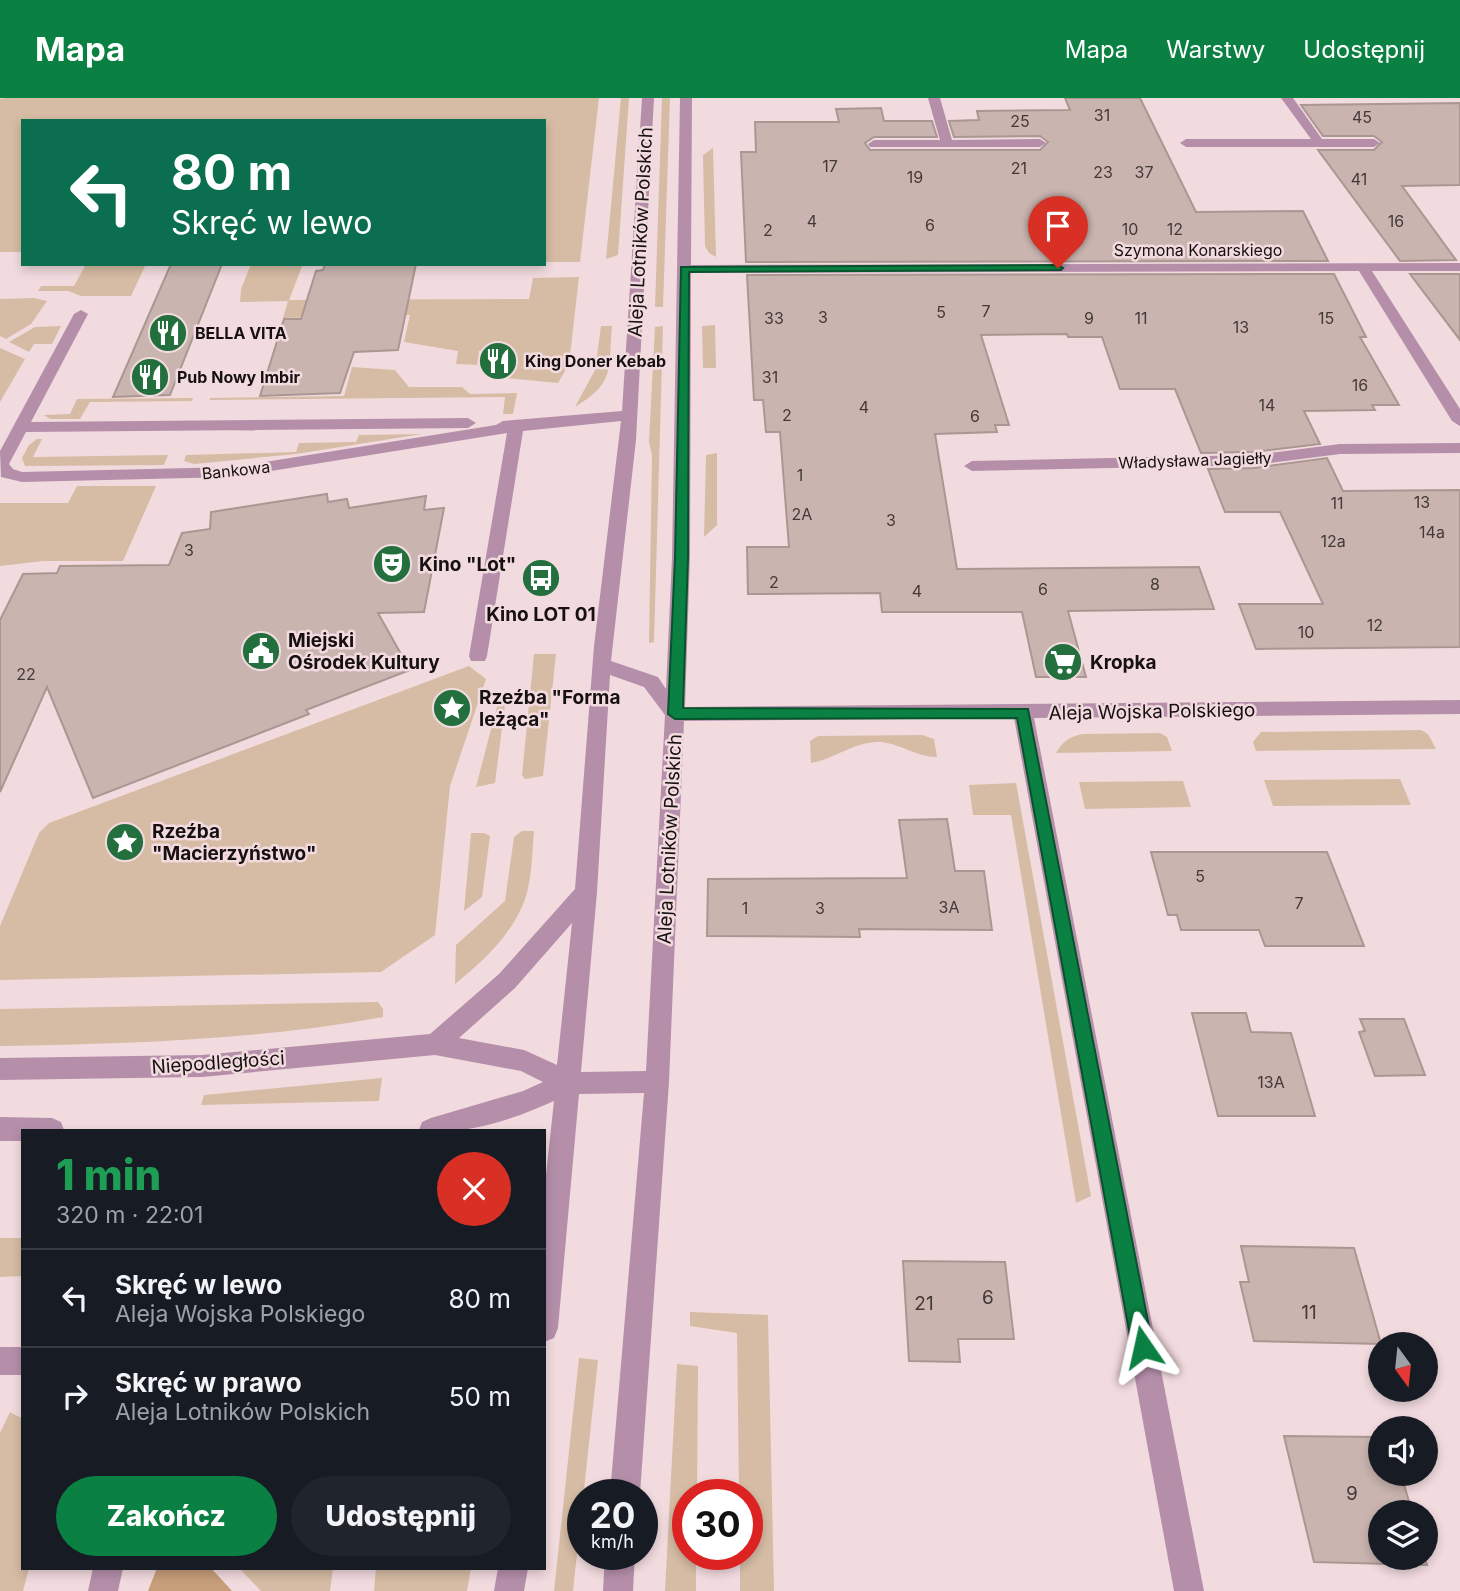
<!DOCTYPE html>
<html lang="pl">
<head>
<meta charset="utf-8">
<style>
	:root { --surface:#171b24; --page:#20242c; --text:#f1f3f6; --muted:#9ea1a6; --line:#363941; --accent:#0b8043 }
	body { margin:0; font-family:Inter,sans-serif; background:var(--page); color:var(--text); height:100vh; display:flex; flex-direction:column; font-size:26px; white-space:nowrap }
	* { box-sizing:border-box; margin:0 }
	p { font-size:23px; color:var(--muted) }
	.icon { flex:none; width:38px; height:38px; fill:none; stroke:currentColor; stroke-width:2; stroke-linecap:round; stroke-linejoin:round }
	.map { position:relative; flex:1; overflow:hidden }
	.sheet { position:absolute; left:21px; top:1031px; width:525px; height:441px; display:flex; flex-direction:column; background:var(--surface); border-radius:0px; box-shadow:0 4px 10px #0003 }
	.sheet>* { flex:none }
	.banner { position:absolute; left:21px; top:21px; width:525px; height:147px; border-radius:0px; box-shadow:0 4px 10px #0003; background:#0b6e4f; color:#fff; overflow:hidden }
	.needle { width:46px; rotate:165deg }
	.tools { position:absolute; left:1368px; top:1234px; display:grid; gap:14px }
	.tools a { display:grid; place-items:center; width:70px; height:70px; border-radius:50%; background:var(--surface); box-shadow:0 4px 10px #0003; font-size:35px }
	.speed { position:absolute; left:567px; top:1381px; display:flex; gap:14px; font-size:35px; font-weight:700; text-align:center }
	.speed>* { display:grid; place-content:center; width:91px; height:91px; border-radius:50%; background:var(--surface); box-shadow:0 4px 10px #0003; line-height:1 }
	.speed small { font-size:18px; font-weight:400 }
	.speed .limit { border:10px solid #d22; background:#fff; color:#111 }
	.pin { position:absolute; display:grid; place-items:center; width:60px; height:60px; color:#fff; margin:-72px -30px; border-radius:50% 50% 50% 0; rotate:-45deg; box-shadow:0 0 7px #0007 }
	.pin .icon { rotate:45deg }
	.me { position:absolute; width:77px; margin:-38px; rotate:349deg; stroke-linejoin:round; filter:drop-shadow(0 0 5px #0008) }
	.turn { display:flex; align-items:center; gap:24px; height:147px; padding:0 35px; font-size:32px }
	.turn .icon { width:91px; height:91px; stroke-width:2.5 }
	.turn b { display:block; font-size:49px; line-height:60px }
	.round { display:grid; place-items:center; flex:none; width:74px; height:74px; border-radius:37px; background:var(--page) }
	.overview { display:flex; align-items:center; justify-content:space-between; height:119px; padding:0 35px }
	h1 { font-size:42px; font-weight:800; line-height:52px; color:#1e9e55 }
	.cta { display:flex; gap:14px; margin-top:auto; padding:14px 35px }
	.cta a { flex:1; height:80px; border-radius:42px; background:var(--accent); color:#fff; font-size:28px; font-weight:800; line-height:80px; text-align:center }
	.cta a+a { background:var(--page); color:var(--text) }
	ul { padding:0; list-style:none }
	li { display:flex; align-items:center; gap:21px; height:98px; padding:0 35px; border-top:2px solid var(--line) }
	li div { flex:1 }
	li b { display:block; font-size:26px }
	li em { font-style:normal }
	header { display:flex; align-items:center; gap:42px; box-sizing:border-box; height:98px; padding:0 35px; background:var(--accent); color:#fff }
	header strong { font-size:33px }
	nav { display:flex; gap:38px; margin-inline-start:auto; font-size:24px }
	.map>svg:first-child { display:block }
	.green { fill:#d6bca4 }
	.forest { fill:#c69e79 }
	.building { fill:#c9b4af; stroke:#ab9792; stroke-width:2 }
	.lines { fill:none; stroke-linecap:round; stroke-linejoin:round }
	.minor { fill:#b58faa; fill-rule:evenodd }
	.route { fill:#0b8043; stroke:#07532c; stroke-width:2 }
	.labels { text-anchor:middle; stroke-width:5; stroke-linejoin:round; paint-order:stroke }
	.number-label { font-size:16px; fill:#443938 }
	.far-street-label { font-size:16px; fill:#171011; stroke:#f2dbdf }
	.far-poi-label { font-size:16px; font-weight:bold; fill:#171011; stroke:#f2dbdf; text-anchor:start }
	.street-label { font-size:19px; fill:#171011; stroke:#f2dbdf }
	.poi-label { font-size:19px; font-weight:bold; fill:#171011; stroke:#f2dbdf; text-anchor:start }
	.near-number-label { font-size:19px; fill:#443938 }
</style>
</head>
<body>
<header>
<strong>Mapa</strong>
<nav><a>Mapa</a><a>Warstwy</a><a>Udostępnij</a></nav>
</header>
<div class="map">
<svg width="1460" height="1493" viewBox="0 0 1460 1493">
	<rect width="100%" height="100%" fill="#f2dbdf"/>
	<g class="green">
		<polygon points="6,0 599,0 580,164 544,164 544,23 23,23 23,154 0,154 0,1"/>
		<polygon points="621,0 629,0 618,157 606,161"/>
		<polygon points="662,0 670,0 663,209 655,209"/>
		<polygon points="713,50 716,159 709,155 705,148 703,57"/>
		<polygon points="86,166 146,166 131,198 81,198 68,193 38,193 41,188 74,188"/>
		<polygon points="251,166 303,166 289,202 529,201 533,180 579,179 569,266 558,285 484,278 485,274 512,273 515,252 479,253 477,267 456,266 458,253 404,244 410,217 283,220 288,203 240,204 241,191"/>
		<polygon points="34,200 47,203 31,226 6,241 0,238 0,201"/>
		<polygon points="715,227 716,270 703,270 702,228"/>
		<polygon points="61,228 52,246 34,246 29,254 9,244 35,229"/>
		<path d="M601,228H612C608,272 616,284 575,309L595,272Z"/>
		<polygon points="663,228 654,544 649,545 652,357 649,344 655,229"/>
		<polygon points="0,250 25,261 0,304"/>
		<polygon points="352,269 395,272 409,289 462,289 470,296 517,295 513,316 503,316 505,299 209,302 211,300 344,298"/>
		<polygon points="193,300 192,303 90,304 80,321 50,321 44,317 70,316 77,301"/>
		<polygon points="422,336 296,356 194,366 184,363 186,357 296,354 299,345 356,344 359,337"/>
		<polygon points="37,341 42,341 33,359 168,357 164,367 25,368 22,360 29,347"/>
		<polygon points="717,355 717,427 704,439 706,357"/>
		<polygon points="77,388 156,388 123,463 43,463 0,468 0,405 68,405"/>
		<polygon points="534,556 556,556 543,678 525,681 522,677"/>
		<polygon points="469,568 486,581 450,688 435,837 381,874 0,882 0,828 39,735 49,725"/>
		<polygon points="500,597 506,598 495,685 476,689"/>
		<polygon points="1421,632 1428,636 1436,651 1256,653 1253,644 1261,634"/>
		<path d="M1160,635L1167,639L1172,653L1056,655C1063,643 1070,638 1083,636Z"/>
		<path d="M922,637L934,641L937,659C916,659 900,645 879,644C853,644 835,661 811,665L810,643L818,638Z"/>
		<polygon points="1400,681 1411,707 1273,708 1264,682"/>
		<polygon points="1183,683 1191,709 1085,711 1079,684"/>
		<polygon points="1016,685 1091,1098 1076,1105 1011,717 973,717 969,687"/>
		<path d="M522,733H534C532,754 532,778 526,798C515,834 483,863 455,886L456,847L505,803L514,739Z"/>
		<polygon points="471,735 484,735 490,738 482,799 464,813"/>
		<path d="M378,904L383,911V919C257,942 128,946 0,948V911Z"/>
		<polygon points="382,980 379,1003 201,1007 204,997"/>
		<polygon points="0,1140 23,1140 23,1178 0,1179"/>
		<polygon points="690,1214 768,1217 774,1493 740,1493 740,1456 747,1456 747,1396 739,1396 737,1235 690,1228"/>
		<polygon points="579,1260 598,1262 573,1493 554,1493"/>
		<polygon points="677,1266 698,1268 697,1396 688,1396 688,1456 696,1456 696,1493 665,1493"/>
		<polygon points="10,1314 23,1321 23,1470 29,1470 23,1493 0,1493 0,1335"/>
		<polygon points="239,1470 333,1470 330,1493 261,1493"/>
		<polygon points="376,1470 471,1470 467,1493 374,1493"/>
	</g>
	<polygon class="forest" points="157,1470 211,1470 232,1493 148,1493"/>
	<g class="building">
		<polygon points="1065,0 1140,0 1196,114 1303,113 1328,163 746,164 741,54 756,54 755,24 839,24 836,11 881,10 884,23 932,23 937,39 874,39 865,45 870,52 1040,52 1048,44 1040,38 954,39 949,23 979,22 977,13 1070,12"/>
		<polygon points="1460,5 1460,87 1402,88 1456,162 1400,163 1318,52 1374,52 1382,44 1374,38 1323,38 1301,7"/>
		<polygon points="171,166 222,166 170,297 113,299"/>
		<polygon points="325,166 416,166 398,252 354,254 340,295 260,298 284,221 301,221 316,173 323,172"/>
		<polygon points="1334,176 1366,239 1360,239 1399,307 1372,307 1375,312 1304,313 1320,346 1254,354 1201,355 1175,291 1120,291 1102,239 1068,239 1067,236 981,237 1009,327 995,327 997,334 935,336 957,471 1199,469 1214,511 1068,513 1086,579 1036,579 1022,514 882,514 880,495 748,496 747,449 789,449 780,334 766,334 763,302 754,302 747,177"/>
		<polygon points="1410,176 1460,176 1460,242"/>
		<polygon points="1327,360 1343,393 1460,392 1460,549 1256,551 1239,506 1323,506 1280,414 1225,414 1208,371 1254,370"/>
		<polygon points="327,396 328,404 347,401 349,410 426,398 424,412 444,410 424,514 378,515 410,572 306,612 309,616 93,700 47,589 0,694 0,522 23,476 57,475 60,468 169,467 182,435 210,431 211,414"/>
		<polygon points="947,721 955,773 984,773 992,832 859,831 860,839 707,838 708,781 907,780 899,722"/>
		<polygon points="1151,754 1327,754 1364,848 1265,848 1259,832 1181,832 1177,817 1168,817"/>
		<polygon points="1192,915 1246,915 1251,934 1291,935 1315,1018 1218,1018"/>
		<polygon points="1360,921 1404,921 1425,977 1375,978 1359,934 1365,933"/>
		<polygon points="1241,1148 1354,1150 1381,1246 1254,1243 1240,1184 1249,1184"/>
		<polygon points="903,1163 1005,1164 1014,1241 958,1241 960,1264 909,1263"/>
		<polygon points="1284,1338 1381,1339 1381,1376 1401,1376 1412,1414 1381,1414 1381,1460 1425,1460 1427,1467 1314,1464"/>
	</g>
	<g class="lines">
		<g class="minor">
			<path d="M642,0H654L636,342L611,563L658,579L666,591L672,459L680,0H692L691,167L1460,165V173H1372L1460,311V328L1452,323L1359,173L691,175L690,459L685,609L1460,602V616L1034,620L1204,1493H1174L1014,620L684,623L669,984L640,1396H610L644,995L579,996L558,1230L554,1240L544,1244V1095L554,1003C509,1023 467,1037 419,1032L422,1024L431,1020L523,993L543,984L521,973L435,957L202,979L0,982V960L202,957L430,936L499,876L575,791L594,548L621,323L523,333L487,558L485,563H471L469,558L507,335L233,379L22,384L1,379L0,353L74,216L81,212L88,216L31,324L468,320L476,325L468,330L26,334L9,366L13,371L22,374L233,369L496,327L503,323L622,313ZM610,577L644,589L665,617L646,973L581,974L597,794ZM572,825L557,967L524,952L459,940L515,890Z"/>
			<polygon points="928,0 940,0 952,42 1040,41 1046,45 1040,49 870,49 868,46 874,42 940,42"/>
			<polygon points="1281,0 1293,0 1322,41 1374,41 1380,45 1374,49 1186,49 1180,45 1186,41 1311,41"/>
			<polygon points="1460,345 1460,355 1340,356 1254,367 972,373 964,368 972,363 1254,357 1340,346"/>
			<polygon points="0,1019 52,1020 61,1024 64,1032 23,1032 23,1043 0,1043"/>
			<rect x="0" y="1249" width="23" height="28"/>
			<polygon points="605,1456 635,1456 633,1493 603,1493"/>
			<polygon points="93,1470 123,1470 118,1493 88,1493"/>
			<polygon points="498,1470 528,1470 524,1493 494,1493"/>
		</g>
	</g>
	<polygon class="route" points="1058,167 1063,170 1061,172 689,174 688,459 683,610 1028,611 1153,1249 1150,1256 1143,1259 1135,1256 1132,1249 1017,620 675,621 668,616 675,459 681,169"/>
	<defs>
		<g id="restaurant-disc" transform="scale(2.0125)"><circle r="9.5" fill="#23703e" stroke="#f2dbdf"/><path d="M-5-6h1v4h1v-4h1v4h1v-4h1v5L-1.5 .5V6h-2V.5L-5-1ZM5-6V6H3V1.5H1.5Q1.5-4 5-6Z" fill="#fff"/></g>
		<g id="theatre-disc" transform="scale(2.0125)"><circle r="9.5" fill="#23703e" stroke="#f2dbdf"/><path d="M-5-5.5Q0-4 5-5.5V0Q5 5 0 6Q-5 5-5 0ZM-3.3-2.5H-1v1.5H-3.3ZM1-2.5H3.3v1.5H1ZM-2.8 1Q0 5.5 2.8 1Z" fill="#fff"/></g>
		<g id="bus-disc" transform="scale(2.0125)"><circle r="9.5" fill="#23703e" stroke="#f2dbdf"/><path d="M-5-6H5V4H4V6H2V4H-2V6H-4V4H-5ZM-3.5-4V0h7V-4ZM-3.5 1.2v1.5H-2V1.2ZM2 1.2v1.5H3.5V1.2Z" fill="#fff"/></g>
		<g id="civic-disc" transform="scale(2.0125)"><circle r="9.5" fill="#23703e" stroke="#f2dbdf"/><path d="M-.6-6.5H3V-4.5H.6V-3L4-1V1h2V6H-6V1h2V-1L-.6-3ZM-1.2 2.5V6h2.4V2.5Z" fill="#fff"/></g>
		<g id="supermarket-disc" transform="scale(2.0125)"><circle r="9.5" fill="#23703e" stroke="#f2dbdf"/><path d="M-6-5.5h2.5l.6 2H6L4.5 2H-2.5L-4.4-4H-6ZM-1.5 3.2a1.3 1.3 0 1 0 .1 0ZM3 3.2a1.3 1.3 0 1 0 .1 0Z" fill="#fff"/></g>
		<g id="sight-disc" transform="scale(2.0125)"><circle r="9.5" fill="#23703e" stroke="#f2dbdf"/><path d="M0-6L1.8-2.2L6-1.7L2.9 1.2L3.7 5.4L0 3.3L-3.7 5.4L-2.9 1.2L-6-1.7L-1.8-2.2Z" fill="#fff"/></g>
	</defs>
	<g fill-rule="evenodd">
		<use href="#restaurant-disc" x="168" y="235"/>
		<use href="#restaurant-disc" x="498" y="263"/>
		<use href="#restaurant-disc" x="150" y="279"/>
		<use href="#theatre-disc" x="392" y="466"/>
		<use href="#bus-disc" x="541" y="480"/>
		<use href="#civic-disc" x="261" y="553"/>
		<use href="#supermarket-disc" x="1063" y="564"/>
		<use href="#sight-disc" x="452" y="610"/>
		<use href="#sight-disc" x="125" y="744"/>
	</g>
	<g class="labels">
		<g class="number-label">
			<text x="1102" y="23">31</text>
			<text x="1362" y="25">45</text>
			<text x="1020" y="29">25</text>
			<text x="830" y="74">17</text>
			<text x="1019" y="76">21</text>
			<text x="1103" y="80">23</text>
			<text x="1144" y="80">37</text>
			<text x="915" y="85">19</text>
			<text x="1359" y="87">41</text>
			<text x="812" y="129">4</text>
			<text x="1396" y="129">16</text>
			<text x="930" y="133">6</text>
			<text x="1130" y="137">10</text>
			<text x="1175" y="137">12</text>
			<text x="768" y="138">2</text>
			<text x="986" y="219">7</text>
			<text x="941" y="220">5</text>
			<text x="823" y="225">3</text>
			<text x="774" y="226">33</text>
			<text x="1089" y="226">9</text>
			<text x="1141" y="226">11</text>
			<text x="1326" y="226">15</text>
			<text x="1241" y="235">13</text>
			<text x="770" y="285">31</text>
			<text x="1360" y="293">16</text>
			<text x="1267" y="313">14</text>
			<text x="864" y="315">4</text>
			<text x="787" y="323">2</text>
			<text x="975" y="324">6</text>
			<text x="800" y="383">1</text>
			<text x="1422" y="410">13</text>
			<text x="1337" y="411">11</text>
			<text x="802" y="422">2A</text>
			<text x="891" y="428">3</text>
			<text x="1432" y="440">14a</text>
			<text x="1333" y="449">12a</text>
			<text x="189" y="458">3</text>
			<text x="774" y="490">2</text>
			<text x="1155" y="492">8</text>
			<text x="1043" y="497">6</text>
			<text x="917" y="499">4</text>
			<text x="1375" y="533">12</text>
			<text x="1306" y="540">10</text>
			<text x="26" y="582">22</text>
			<text x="1200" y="784">5</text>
			<text x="1299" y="811">7</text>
			<text x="949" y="815">3A</text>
			<text x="745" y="816">1</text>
			<text x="820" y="816">3</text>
			<text x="1271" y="990">13A</text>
		</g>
		<g class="far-street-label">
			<text x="1198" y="158">Szymona Konarskiego</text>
			<text transform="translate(1195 362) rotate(-2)" y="6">Władysława Jagiełły</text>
			<text transform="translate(236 372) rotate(-6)" y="6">Bankowa</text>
		</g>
		<g class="far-poi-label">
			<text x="195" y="241">BELLA VITA</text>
			<text x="525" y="269">King Doner Kebab</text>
			<text x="177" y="285">Pub Nowy Imbir</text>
		</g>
		<g class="street-label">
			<text transform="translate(640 134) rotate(-87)" y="7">Aleja Lotników Polskich</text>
			<text transform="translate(1152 613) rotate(-1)" y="7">Aleja Wojska Polskiego</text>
			<text transform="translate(669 741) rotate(-87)" y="7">Aleja Lotników Polskich</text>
			<text transform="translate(218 964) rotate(-4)" y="7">Niepodległości</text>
		</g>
		<g class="poi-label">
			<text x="419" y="473">Kino "Lot"</text>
			<text x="541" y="523" text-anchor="middle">Kino LOT 01</text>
			<text x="288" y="549">Miejski<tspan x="288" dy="22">Ośrodek Kultury</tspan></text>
			<text x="1090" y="571">Kropka</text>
			<text x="479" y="606">Rzeźba "Forma<tspan x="479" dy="22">leżąca"</tspan></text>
			<text x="152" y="740">Rzeźba<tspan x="152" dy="22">"Macierzyństwo"</tspan></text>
		</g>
		<g class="near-number-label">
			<text x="988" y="1206">6</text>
			<text x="924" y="1212">21</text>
			<text x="1309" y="1221">11</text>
			<text x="1352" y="1402">9</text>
		</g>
	</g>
</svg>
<div class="tools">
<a><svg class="needle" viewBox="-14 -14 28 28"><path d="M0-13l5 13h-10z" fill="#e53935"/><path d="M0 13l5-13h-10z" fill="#9ea1a6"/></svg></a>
<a><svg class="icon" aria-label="sound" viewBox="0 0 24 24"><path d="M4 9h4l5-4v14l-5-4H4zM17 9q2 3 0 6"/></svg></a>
<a><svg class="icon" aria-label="layers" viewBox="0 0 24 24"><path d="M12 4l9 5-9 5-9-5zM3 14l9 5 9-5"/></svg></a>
</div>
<div class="speed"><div>20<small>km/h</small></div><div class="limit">30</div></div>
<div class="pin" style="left:1058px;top:170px;background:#d93025"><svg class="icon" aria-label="arrive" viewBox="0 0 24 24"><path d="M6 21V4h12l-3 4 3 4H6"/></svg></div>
<svg class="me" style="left:1143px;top:1249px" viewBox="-20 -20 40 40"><path d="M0-17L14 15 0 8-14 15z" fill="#0b8043" stroke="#fff" stroke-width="4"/></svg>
<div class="banner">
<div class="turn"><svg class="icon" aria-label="left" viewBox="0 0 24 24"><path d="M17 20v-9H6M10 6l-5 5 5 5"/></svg><div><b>80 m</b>Skręć w lewo</div></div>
</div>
<section class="sheet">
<div class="overview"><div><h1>1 min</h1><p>320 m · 22:01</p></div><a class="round" style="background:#d93025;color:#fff"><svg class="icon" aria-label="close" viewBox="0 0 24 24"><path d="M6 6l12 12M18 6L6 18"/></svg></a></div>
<ul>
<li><svg class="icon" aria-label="left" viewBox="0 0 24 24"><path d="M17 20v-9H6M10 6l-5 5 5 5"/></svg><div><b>Skręć w lewo</b><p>Aleja Wojska Polskiego</p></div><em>80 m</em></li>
<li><svg class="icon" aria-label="right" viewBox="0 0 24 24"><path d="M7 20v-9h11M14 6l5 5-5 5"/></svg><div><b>Skręć w prawo</b><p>Aleja Lotników Polskich</p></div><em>50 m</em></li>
</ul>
<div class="cta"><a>Zakończ</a><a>Udostępnij</a></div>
</section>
</div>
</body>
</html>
